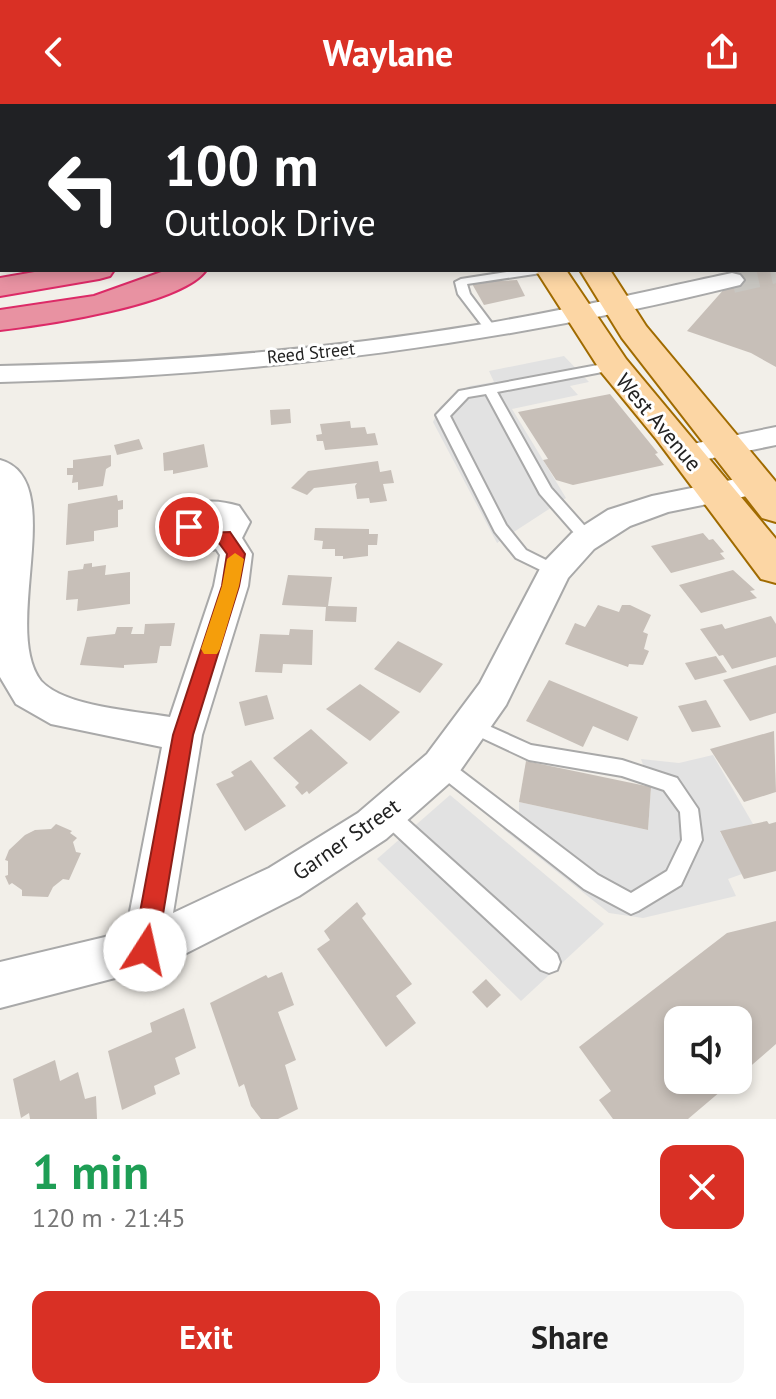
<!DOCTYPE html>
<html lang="en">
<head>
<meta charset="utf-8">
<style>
	:root { --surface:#fff; --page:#f6f6f6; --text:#222; --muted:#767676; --accent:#d93025 }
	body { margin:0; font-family:"PT Sans",sans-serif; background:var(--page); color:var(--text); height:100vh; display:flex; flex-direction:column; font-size:30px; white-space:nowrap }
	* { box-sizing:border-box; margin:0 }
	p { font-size:26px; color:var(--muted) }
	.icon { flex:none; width:44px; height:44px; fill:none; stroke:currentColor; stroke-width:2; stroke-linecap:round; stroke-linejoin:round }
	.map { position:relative; height:1015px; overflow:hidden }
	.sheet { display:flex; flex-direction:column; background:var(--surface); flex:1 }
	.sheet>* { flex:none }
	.hud { position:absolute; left:0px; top:0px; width:776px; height:168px; box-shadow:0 4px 12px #0003; background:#202124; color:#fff; overflow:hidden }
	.tools { position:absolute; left:664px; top:902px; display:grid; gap:16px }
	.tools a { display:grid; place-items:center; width:88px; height:88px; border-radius:16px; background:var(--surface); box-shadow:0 4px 12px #0003; font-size:40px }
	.pin { position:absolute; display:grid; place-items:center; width:68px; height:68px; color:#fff; margin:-34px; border:4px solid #fff; border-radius:50%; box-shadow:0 2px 8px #0007 }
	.me { position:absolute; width:88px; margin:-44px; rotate:10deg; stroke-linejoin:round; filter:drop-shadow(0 0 6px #0008) }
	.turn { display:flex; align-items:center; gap:28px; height:168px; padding:0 32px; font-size:36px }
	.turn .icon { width:104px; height:104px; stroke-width:2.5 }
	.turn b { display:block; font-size:56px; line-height:68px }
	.round { display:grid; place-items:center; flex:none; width:84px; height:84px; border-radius:16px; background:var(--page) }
	.headline { display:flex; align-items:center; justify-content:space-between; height:136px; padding:0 32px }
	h1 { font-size:48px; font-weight:700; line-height:60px; color:#1e9e55 }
	.action { display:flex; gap:16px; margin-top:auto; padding:16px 32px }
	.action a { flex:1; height:92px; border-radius:16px; background:var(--accent); color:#fff; font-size:32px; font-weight:700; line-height:92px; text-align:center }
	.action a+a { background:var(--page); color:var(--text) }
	header { display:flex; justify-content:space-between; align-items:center; height:104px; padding:0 32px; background:var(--accent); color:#fff; font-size:36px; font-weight:700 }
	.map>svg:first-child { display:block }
	.parking { fill:#e2e2e2 }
	.building { fill:#c7bfb8 }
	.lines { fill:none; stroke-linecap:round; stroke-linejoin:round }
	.minor-tunnel { stroke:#c8c6c1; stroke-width:26; stroke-dasharray:26 13; stroke-linecap:butt }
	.service-casing { stroke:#a9a9a9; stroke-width:4 }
	.minor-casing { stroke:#a9a9a9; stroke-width:4 }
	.primary-casing { stroke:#a06b00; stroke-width:4 }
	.motorway-casing { stroke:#dc2a67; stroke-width:4 }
	.service { fill:#fff; fill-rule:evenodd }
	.minor { fill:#fff; fill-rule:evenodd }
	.primary { fill:#fcd6a4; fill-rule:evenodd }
	.motorway { fill:#e892a2; fill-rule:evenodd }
	.route { fill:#d93025; stroke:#8d1f18; stroke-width:2 }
	.slow { fill:#f59e0b }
	.labels { text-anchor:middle; stroke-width:6; stroke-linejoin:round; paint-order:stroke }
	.far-street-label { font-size:18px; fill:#222; stroke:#fff }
	.street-label { font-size:22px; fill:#222; stroke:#fff }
</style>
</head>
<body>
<header><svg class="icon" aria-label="back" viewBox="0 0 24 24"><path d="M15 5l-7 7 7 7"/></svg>Waylane<svg class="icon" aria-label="share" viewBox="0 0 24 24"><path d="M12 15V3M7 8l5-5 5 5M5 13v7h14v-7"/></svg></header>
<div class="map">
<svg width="776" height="1015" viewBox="0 0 776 1015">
	<rect width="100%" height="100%" fill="#f2efe9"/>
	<g class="parking">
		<polygon points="564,252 589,278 570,282 578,291 512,305 566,394 497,439 433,318 440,303 457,288 470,282 494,278 489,267"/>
		<polygon points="713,651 753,720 720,728 742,770 728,775 736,792 643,814 609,809 503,725 519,707 519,698 648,726 651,683 641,655 679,659"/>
		<polygon points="450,691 604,820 521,897 377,755"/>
	</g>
	<g class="building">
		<polygon points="741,166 776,166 776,263 751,249 687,227"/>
		<polygon points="499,174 501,177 517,176 525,192 484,201 471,178"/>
		<polygon points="610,290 658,349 655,350 664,361 573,381 556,376 543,356 548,355 518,308"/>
		<polygon points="290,305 291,319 271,321 270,306"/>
		<polygon points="350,317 351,324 365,323 367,330 375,329 378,341 325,346 323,337 317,337 316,331 322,330 320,320"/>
		<polygon points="139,335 143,345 117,351 114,341"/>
		<polygon points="204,340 208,363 173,370 173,366 164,367 163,349"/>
		<polygon points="111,351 111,362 106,365 103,382 78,386 78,378 72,379 73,371 67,371 67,364 73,364 73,356"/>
		<polygon points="378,357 380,368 391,366 394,379 383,380 387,397 370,399 369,394 357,395 355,382 357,379 314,384 307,391 291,384 308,367"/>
		<polygon points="117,391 118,397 123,396 123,405 118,406 118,423 94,427 94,437 66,441 68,400"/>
		<polygon points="315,424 369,425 369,430 378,430 377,441 368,441 368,452 343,455 343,452 335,452 335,445 322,445 323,437 314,436"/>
		<polygon points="703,429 709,436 713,435 724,448 720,449 725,455 671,469 651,442"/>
		<polygon points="92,459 92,463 106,461 105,471 130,468 130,500 77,507 78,495 66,496 68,467 83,465 84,460"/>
		<polygon points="733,466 755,486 750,487 757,494 701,509 679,481"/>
		<polygon points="288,471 332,473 328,502 357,503 356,518 325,517 326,503 282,501"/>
		<polygon points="598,501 619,508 622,501 630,501 651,511 643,528 648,530 644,545 649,547 643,561 629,560 628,563 565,540 575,519 585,523"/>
		<polygon points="771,512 776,520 776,553 732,565 723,551 719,552 700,525 722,520 725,525"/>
		<polygon points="175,519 171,542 160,542 157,559 124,561 124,564 80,561 87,533 115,530 117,523 133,523 131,530 144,530 145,520"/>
		<polygon points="290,525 313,526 312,561 283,560 282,569 255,568 260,530 289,531"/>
		<polygon points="398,537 443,560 420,589 374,565"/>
		<polygon points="716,552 727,568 695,576 685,559"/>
		<polygon points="776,561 776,609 750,617 723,576"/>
		<polygon points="549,576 638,613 628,637 593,622 583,643 526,617"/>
		<polygon points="360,580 400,608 370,637 326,605"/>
		<polygon points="267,591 274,615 245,622 239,598"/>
		<polygon points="706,596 721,623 692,628 678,602"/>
		<polygon points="311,625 348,659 309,690 307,687 302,691 295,683 299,679 273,654"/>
		<polygon points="774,627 776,688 744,698 710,645"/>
		<polygon points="251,656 286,702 245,727 216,680 234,672 231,668"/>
		<polygon points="526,657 651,683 648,726 519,698"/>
		<polygon points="767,717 769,720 776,718 776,767 744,775 720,727"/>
		<polygon points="56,720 72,727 70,729 77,734 73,738 76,748 81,749 69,776 63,775 53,783 48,793 22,792 22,786 12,779 9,781 5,772 8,771 8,757 5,756 9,746 25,731 35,726 51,725"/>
		<polygon points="357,798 366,810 362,814 412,880 396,892 416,919 386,943 317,845 330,836 324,827"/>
		<polygon points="776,817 776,940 738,973 738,916 678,916 678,976 734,976 688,1015 613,1015 599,996 611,987 579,943 727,829"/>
		<polygon points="282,868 294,901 278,908 296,956 285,961 298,1005 278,1015 261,1015 251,1002 244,980 239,983 210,899 266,871 268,874"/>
		<polygon points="486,875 501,891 487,904 472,888"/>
		<polygon points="184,904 196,944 175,954 180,970 154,982 156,990 122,1006 108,947 152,928 150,919"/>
		<polygon points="55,956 60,977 78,968 85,995 96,992 97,1015 30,1015 29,1009 21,1014 13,975"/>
	</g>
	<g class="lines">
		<polyline class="minor-tunnel" points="732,176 776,166"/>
		<g class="service-casing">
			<g id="service">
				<polygon points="519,166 546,166 541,169 467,180 470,190 497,226 491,230 487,228 458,190 455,178 461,175"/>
				<polygon points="614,258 620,262 618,265 497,288 551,384 592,430 594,434 592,438 582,438 540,390 486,290 468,293 450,312 506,421 526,446 560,463 563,467 560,471 555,473 516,454 495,428 436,311 459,287"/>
				<polygon points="471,614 531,641 622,656 677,674 698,705 702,736 681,781 638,807 631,810 584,785 435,668 432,662 435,656 441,654 447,656 598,771 631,789 667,767 682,736 680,708 664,686 622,672 529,656 465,626 462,621 465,616"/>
				<polygon points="387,701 394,704 557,850 560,858 557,866 549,869 541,866 380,716 377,710 380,704"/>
			</g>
		</g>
		<g class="minor-casing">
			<g id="minor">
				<path d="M732,169L740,171L744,176L740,181C497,241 250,272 0,278V262C160,259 319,247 477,221C563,207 647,187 732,169Z"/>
				<polygon points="776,323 776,341 688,359 678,357 674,350 678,343 688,341"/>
				<path d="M0,356C70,375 0,525 41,577C65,603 136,607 170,613L214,482L220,451L216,445L208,447L184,440L173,423C186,394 212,394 239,402L250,418L242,434L252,450L248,482L202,631L173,809L269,764L358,709L427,650L480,579L543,459L572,429L608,406L652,392L756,371L767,374L771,381L767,388L668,408L630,422L594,445L568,474L506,601L455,674L386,735L299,792L161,862L0,904V858L126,828L162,643L51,620L16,600L0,573ZM213,417L218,418L217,422L206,424Z"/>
			</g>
		</g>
		<g class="primary-casing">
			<g id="primary">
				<polygon points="421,0 445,0 446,2 422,2"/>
				<polygon points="458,0 482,0 484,2 460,2"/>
				<polygon points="536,166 566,166 626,255 776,435 776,479 761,475 657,336 602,269"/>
				<polygon points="580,166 610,166 646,222 776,378 776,418 762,414 622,234"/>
			</g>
		</g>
		<g class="motorway-casing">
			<g id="motorway">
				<polygon points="11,0 44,0 9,2"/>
				<polygon points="255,0 279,0 254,2"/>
				<polygon points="300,0 324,0 299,2"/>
				<polygon points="46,166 114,166 110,172 99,175 0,192 0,174"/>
				<path d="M167,166H206C182,201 43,221 0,226V206L94,192Z"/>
			</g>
		</g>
		<use href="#service" class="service"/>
		<use href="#minor" class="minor"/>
		<use href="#primary" class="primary"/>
		<use href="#motorway" class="motorway"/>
	</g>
	<path class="route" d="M189,417L195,419L203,429L230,428L245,450L239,482L193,631L157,846L153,855L145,858L137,855L133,846L173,631L222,482L227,450L219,439C199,441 191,441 181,423Z"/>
	<polygon class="slow" points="235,449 244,455 239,482 220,545 217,550 204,550 201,545 222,482 227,455"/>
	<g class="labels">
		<g class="far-street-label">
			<text transform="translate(311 249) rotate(-6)" y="6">Reed Street</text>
		</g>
		<g class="street-label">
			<text transform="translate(659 318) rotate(50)" y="8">West Avenue</text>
			<text transform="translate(346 735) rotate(-35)" y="8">Garner Street</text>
		</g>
	</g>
</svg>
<div class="tools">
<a><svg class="icon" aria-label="sound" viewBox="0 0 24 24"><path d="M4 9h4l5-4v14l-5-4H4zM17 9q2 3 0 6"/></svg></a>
</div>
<div class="pin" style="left:189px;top:423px;background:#d93025"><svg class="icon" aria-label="arrive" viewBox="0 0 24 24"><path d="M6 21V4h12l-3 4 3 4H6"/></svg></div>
<svg class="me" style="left:145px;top:846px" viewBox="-20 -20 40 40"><circle r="19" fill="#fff"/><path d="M0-13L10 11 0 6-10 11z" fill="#d93025"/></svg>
<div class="hud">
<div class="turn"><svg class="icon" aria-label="left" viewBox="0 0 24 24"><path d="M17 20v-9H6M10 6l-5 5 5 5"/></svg><div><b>100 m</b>Outlook Drive</div></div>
</div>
</div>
<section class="sheet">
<div class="headline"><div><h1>1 min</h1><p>120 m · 21:45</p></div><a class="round" style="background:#d93025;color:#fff"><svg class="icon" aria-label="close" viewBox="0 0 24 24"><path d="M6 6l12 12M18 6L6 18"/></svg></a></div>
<div class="action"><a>Exit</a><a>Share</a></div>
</section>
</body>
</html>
